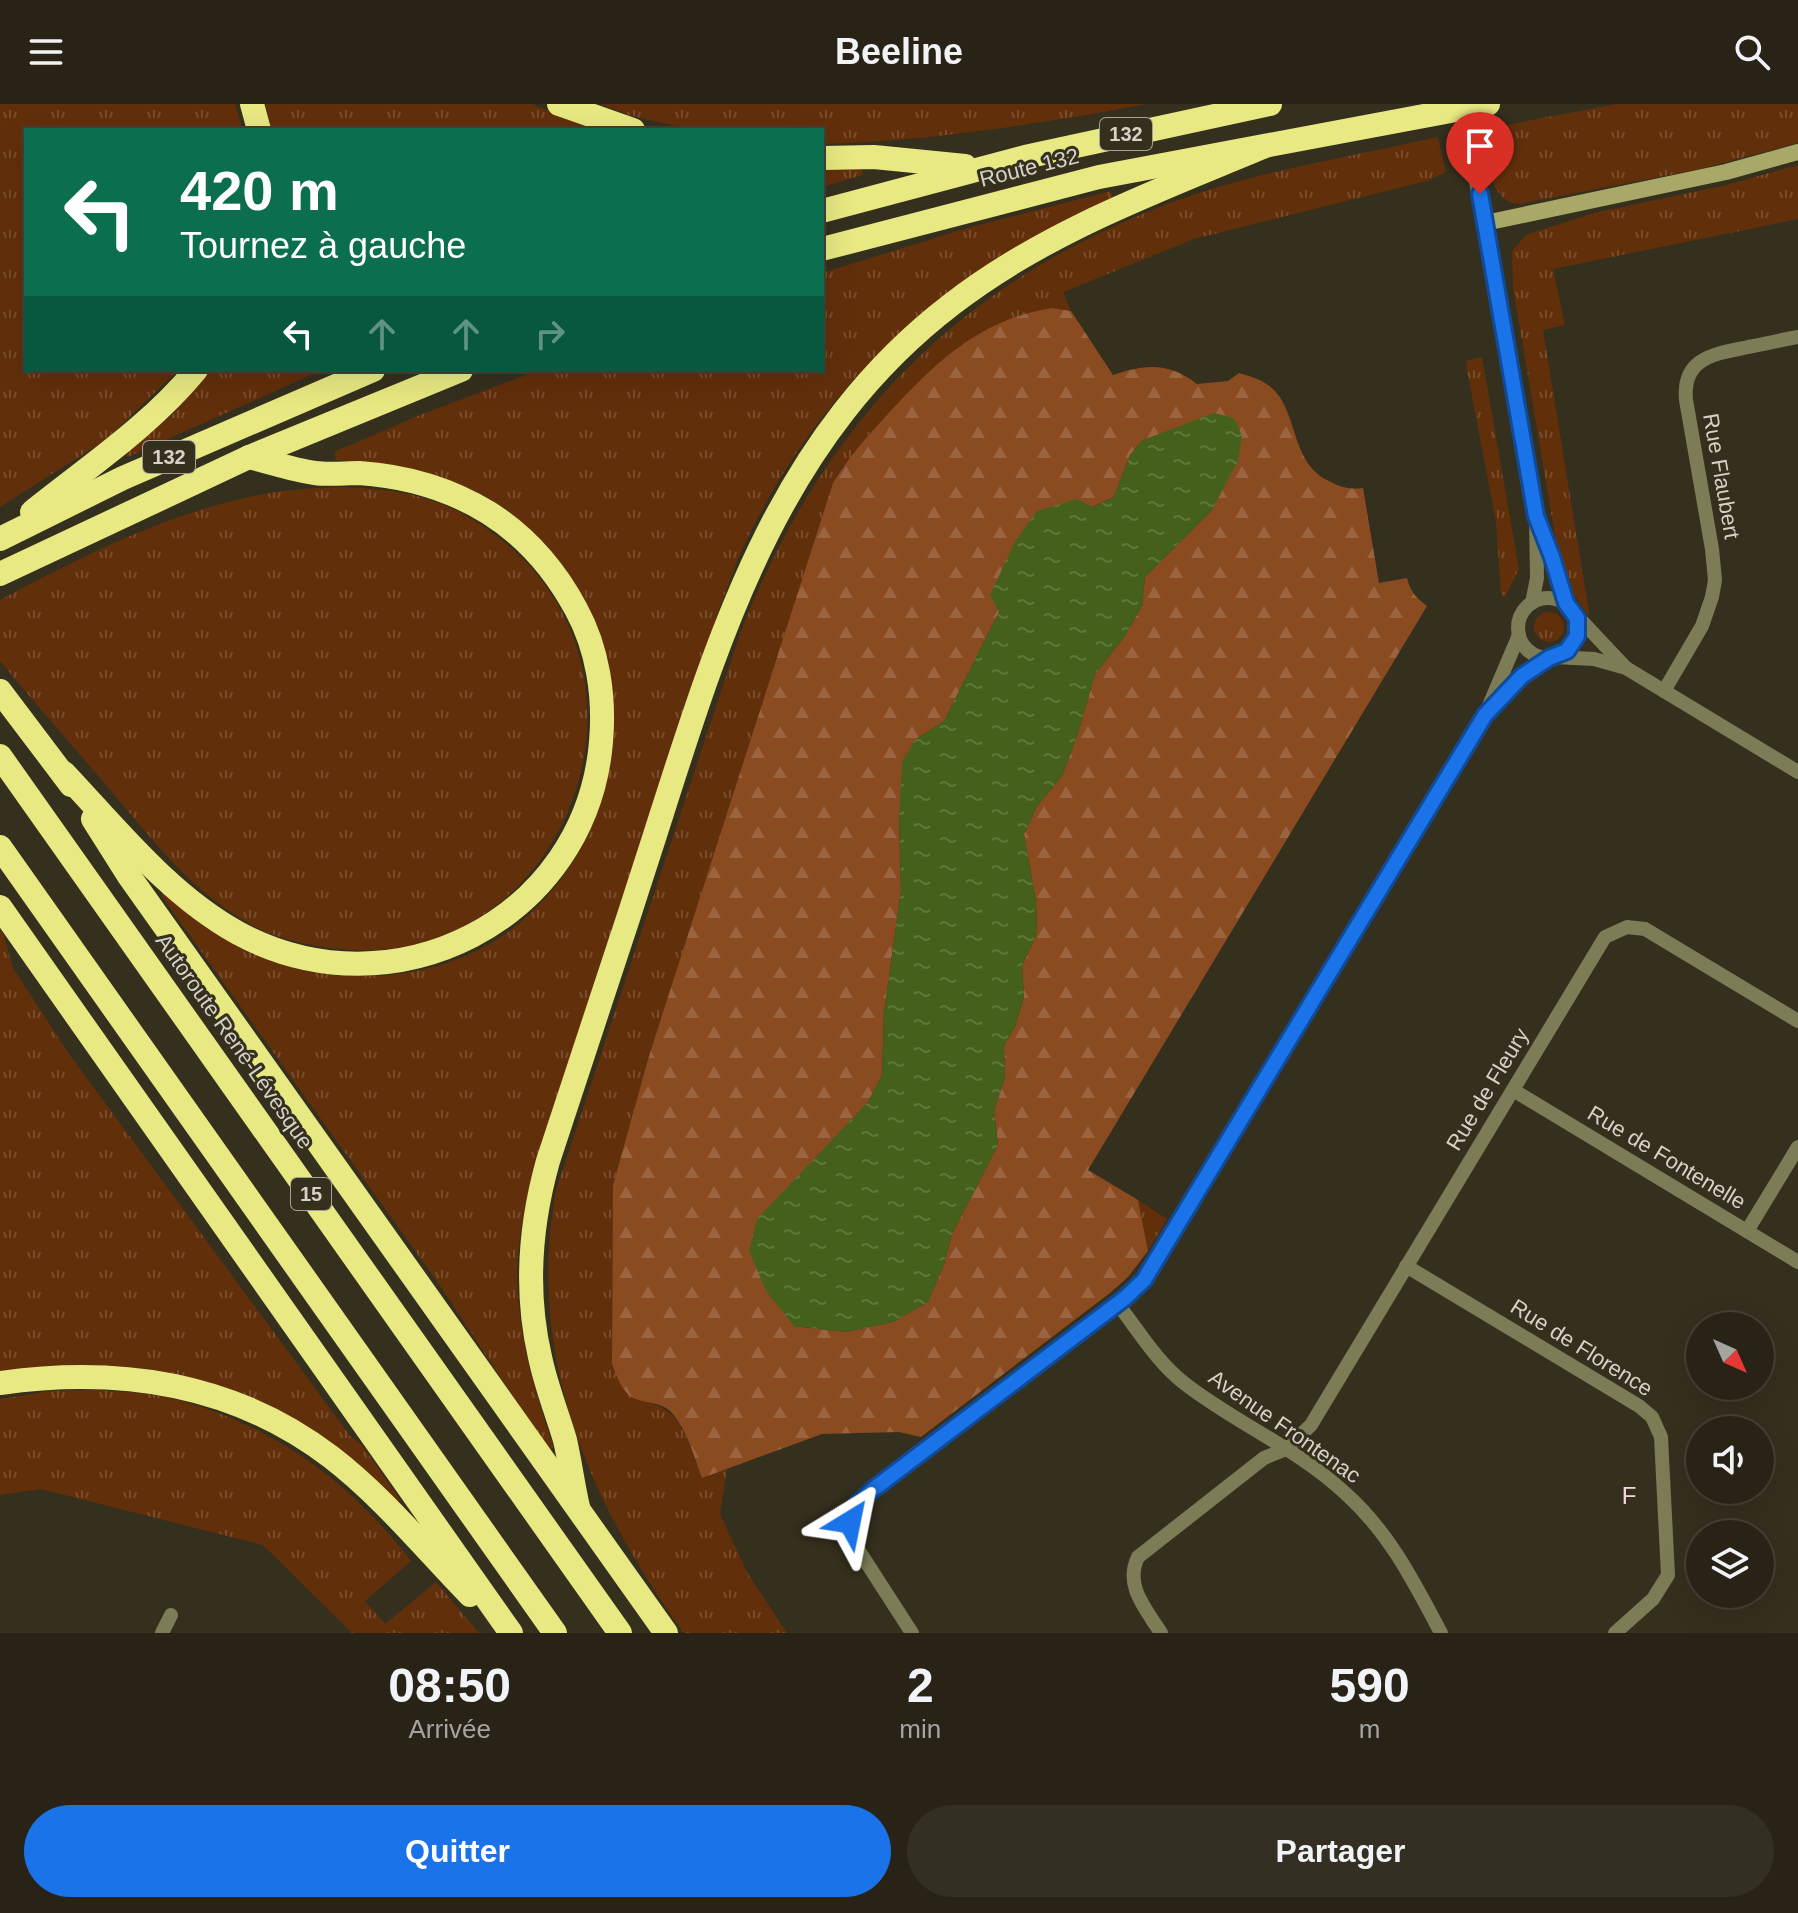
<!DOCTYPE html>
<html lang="fr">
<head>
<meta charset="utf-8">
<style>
	:root { --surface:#282316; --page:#342f23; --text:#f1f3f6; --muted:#a5a4a1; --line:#444035; --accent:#1a73e8 }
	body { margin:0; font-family:Arial,sans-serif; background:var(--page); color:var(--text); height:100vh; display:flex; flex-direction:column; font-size:30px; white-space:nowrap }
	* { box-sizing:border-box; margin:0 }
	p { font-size:26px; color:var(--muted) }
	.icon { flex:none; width:44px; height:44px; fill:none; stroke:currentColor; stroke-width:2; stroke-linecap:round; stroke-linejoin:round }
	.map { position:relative; height:1529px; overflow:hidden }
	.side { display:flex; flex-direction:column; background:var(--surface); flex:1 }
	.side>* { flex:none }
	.banner { position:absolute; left:24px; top:24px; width:800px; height:244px; border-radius:0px; box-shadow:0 8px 32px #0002,0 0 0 2px var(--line); background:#0b6e4f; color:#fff; overflow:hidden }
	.needle { width:52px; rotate:135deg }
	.fabs { position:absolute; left:1686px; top:1208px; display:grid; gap:16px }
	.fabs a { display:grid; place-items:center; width:88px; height:88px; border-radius:50%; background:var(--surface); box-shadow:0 8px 32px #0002,0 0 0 2px var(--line); font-size:40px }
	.pin { position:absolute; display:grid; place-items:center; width:68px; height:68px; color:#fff; margin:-82px -34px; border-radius:50% 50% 50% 0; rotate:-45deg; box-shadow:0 0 8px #0007 }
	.pin .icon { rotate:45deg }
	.me { position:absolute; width:88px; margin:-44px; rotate:35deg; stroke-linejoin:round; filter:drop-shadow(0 0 6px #0008) }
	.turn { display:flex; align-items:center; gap:28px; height:168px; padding:0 24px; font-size:36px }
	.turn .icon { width:104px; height:104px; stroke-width:2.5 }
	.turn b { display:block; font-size:56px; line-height:68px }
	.lanes { display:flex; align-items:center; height:76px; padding:0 24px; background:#0003; justify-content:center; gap:40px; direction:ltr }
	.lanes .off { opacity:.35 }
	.eta { display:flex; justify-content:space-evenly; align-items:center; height:136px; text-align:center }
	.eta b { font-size:48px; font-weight:700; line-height:56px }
	.primary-button { display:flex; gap:16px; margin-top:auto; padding:16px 24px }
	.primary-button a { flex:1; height:92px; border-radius:48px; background:var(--accent); color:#fff; font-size:32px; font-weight:700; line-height:92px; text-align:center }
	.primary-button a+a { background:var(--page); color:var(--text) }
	header { display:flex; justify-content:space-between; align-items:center; height:104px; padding:0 24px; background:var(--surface); font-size:36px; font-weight:700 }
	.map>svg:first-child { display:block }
	.grass { fill:url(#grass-tufts) }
	.forest { fill:url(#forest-firs); fill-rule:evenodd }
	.water { fill:url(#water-ripples) }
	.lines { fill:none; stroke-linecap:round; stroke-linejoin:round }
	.street { stroke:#7c7d56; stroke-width:14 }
	.secondary { stroke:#a8a968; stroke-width:16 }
	.highway { stroke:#e8e982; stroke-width:24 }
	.route-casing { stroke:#114b97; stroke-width:20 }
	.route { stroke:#1a73e8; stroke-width:14 }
	.labels { text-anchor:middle; stroke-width:6; stroke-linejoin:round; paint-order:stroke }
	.shield { fill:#352f1e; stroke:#a6a195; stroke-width:2 }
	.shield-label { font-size:20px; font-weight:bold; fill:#d6d2c8 }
	.street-label { font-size:22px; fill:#d6d2c8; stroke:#352f1e }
	.neighbourhood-label { font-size:24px; letter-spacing:2px; fill:#f5d4e0; stroke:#352f1e }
</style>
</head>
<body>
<header><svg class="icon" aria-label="menu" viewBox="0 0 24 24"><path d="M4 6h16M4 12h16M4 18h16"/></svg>Beeline<svg class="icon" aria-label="search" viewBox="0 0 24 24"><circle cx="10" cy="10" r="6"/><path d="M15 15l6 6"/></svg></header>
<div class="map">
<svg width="1798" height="1529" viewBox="0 0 1798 1529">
	<defs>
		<pattern id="grass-tufts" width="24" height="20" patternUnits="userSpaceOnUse" patternTransform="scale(2)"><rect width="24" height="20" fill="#622f0b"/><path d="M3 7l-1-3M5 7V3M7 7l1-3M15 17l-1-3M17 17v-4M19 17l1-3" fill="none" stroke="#784c2d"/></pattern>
		<pattern id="forest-firs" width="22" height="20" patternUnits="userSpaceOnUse" patternTransform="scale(2)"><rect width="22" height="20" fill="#8a4b21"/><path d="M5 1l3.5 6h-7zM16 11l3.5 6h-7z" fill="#9a6440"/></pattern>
		<pattern id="water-ripples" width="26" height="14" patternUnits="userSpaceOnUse" patternTransform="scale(2)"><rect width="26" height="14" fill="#44601a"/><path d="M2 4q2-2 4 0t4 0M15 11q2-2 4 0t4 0" fill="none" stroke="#5e763a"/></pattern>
	</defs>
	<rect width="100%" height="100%" fill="#352f1e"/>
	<g class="grass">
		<polygon points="0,0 235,0 243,26 26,26 26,266 178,266 107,335 0,403"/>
		<polygon points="265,0 532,0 594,26 271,26"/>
		<path d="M601,0H1147C1039,20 932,37 822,40V26H692L628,11Z"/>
		<path d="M1617,0H1798V39L1700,65L1519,100C1486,98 1489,48 1485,25Z"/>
		<path d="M1438,33L1446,68L1427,77L1194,135L1063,188L1071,207L1052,204L842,363L833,379L649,952L613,1081L612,1260L633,1294C686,1305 684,1329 702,1374L727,1365L720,1410L748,1470L787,1529H684C588,1396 526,1252 556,1086L741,527C824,317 960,177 1173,98C1258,67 1350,53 1438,33Z"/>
		<polygon points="1798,61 1798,115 1553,165 1565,221 1543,226 1590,514 1562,473 1513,183 1512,147 1526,131 1594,109 1726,81"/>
		<polygon points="861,63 863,71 822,83 822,64"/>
		<path d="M1111,87L1113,95C951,165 827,272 748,433C737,454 730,478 721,500L538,1053C532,1077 525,1101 521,1125C508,1198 530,1275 554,1343L549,1347L441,1183L161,791L167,786C192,809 218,831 249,847C327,886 437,880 508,828C617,748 648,589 573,477C511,386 442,364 336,356L334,348L420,311L539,266H822V169L971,123Z"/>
		<polygon points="1482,253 1519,465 1505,493 1501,489 1496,418 1467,266 1466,257"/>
		<polygon points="211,266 322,266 128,353 123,348 171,312"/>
		<path d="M339,383C370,384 400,386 430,396C465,407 496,429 522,454C665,597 558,855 354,846C316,844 275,836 243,816C186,781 154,737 112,688C75,644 37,602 0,557V496C79,454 165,410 254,392C282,386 311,384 339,383Z"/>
		<circle cx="1549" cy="523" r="15"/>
		<polygon points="0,825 4,832 13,864 69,950 351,1333 361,1340 400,1395 394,1401 220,1282 169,1269 90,1261 0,1268"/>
		<polygon points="1138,1096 1167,1115 1148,1147"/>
		<path d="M99,1286C121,1288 144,1288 166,1293C269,1318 346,1373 411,1457L365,1497L385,1520L436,1478L479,1529H352L263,1441L41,1385L0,1391V1295L50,1287Z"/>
	</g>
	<path class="forest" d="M1052,204L1071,207L1113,271C1146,260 1169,258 1197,280L1228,277L1239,269C1249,272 1260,275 1268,281C1299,303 1289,357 1327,376C1340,383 1349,386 1363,384L1379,479L1407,474C1410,487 1416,494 1427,502L1088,1066L1138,1096L1148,1147L1128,1173L1110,1189L921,1333L899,1328L822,1330L702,1374C694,1353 687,1324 670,1307C660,1298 648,1300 636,1295C622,1290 617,1272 612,1260L613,1081L649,952L833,379C848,354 867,333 886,312C935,259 978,216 1052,204ZM1170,327L1212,406L1145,473L1142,502L1124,533L1095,570L1078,629L1062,672L1037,702L1024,730L1036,798L1037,829L1022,862L1024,893L1015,922L1004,942L1005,973L994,1007L998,1041L952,1130L944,1160L928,1198L893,1218L845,1228L794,1222L837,1032L868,998L882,971L884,909L901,786L899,714L915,636L944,617L999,508L1092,403L1114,393L1130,351L1143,336Z"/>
	<polygon class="water" points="1214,309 1234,314 1242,332 1238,357 1212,406 1145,473 1142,502 1124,533 1095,570 1078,629 1062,672 1037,702 1024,730 1036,798 1037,829 1022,862 1024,893 1015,922 1004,942 1005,973 994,1007 998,1041 952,1130 944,1160 928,1198 893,1218 845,1228 794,1222 766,1187 749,1147 757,1115 868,998 882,971 884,909 901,786 899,714 902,658 915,636 944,617 999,508 990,491 1015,437 1037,407 1077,395 1093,403 1114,393 1130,351 1143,336"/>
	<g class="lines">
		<g class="street">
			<polyline points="1462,0 1536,412 1537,474 1532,499"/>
			<polyline points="1540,424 1566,499"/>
			<circle cx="1548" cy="524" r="30"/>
			<polyline points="1577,512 1626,564"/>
			<polyline points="1554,553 1594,555 1626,564 1798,668"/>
			<path d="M1664,587L1702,522L1712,493L1715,476L1712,445L1686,296C1682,253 1715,250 1748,243C1765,240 1781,236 1798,233"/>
			<polyline points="1493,603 1522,572 1549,554"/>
			<polyline points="1513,986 1798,1158"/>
			<polyline points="1747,1127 1798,1043"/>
			<polyline points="1406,1162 1639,1302 1652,1313 1661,1333 1668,1471 1653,1495 1615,1529"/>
			<path d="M1117,1199C1138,1226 1157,1258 1184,1279C1235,1319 1297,1344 1345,1389C1389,1428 1414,1478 1441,1529"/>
			<polyline points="162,1529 171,1511"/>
			<polyline points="912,1529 852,1436 850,1418 856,1401 1125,1194 1152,1165 1485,611 1519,531"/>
			<path d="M1161,1529C1146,1505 1124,1482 1138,1453L1264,1354L1286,1345L1311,1321L1605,833L1627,823L1645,825L1798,917"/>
		</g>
		<polyline class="secondary" points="1485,119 1726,68 1798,48"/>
		<g class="highway">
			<polyline points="252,0 259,26"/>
			<polyline points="559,0 633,26"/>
			<polyline points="822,54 874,53 965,62"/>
			<polyline points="822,107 1025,53 1270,0"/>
			<polyline points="822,145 1099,73 1488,0"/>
			<path d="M32,408C88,363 150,322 196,266"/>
			<polyline points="0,435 123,374 373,266"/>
			<polyline points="0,470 249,353 461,266"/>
			<polyline points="0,587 71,681"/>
			<polyline points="0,652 620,1529"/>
			<path d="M64,669C117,725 169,791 238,829C393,913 586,816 601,638C605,593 598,545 576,505C555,466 527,433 489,409C450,385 405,372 359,369C345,369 329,371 315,369C293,366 270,358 249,353"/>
			<polyline points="93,715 129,772 666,1529"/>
			<polyline points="0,743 555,1529"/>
			<polyline points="0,803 511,1529"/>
			<path d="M0,1279C119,1262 234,1279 331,1353C383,1393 425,1445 470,1491"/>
			<path d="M578,1403C573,1381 570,1358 565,1336C557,1309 546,1282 540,1253C525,1188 530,1121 548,1057C584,949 620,840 655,731C719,531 777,334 952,200C1045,128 1155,88 1263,43"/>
		</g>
	</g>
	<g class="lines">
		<g class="route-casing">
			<polyline id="route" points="850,1418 856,1401 871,1387 1125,1194 1144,1176 1485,611 1522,572 1549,554 1567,547 1577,532 1577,514 1566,499 1552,453 1536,412 1480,90"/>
		</g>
		<use href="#route" class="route"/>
	</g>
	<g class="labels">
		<g class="shield">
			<rect x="1100" y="14" width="52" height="32" rx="6"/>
			<rect x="143" y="337" width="52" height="32" rx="6"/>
			<rect x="291" y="1074" width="40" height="32" rx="6"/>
		</g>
		<g class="shield-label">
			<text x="1126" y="37">132</text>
			<text x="169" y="360">132</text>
			<text x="311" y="1097">15</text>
		</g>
		<g class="street-label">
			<text transform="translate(1029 63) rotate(-14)" y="8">Route 132</text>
			<text transform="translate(1722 372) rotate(80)" y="8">Rue Flaubert</text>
			<text transform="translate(235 937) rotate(55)" y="8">Autoroute René-Lévesque</text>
			<text transform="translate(1487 985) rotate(-59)" y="8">Rue de Fleury</text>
			<text transform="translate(1667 1053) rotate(31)" y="8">Rue de Fontenelle</text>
			<text transform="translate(1582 1243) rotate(32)" y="8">Rue de Florence</text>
			<text transform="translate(1285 1322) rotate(35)" y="8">Avenue Frontenac</text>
		</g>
		<g class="neighbourhood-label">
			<text x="1630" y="1400">F</text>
		</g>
	</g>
</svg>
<div class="fabs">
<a><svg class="needle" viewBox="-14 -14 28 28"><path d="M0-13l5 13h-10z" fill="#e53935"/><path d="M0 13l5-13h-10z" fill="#a5a4a1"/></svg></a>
<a><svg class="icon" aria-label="sound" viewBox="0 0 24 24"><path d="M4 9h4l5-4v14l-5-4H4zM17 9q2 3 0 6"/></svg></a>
<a><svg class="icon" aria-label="layers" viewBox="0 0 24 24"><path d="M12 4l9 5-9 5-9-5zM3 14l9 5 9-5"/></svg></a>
</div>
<div class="pin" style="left:1480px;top:90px;background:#d93025"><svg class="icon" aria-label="arrive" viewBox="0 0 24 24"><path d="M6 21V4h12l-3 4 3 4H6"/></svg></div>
<svg class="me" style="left:850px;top:1418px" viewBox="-20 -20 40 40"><path d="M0-17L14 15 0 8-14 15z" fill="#1a73e8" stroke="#fff" stroke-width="4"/></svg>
<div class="banner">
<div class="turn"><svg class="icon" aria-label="left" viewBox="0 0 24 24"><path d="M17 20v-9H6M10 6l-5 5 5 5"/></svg><div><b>420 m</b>Tournez à gauche</div></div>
<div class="lanes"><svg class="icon" aria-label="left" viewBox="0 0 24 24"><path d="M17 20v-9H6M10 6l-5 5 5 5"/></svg><svg class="icon off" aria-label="ahead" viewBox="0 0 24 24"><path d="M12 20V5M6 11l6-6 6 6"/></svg><svg class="icon off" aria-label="ahead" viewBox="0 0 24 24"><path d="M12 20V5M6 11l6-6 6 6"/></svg><svg class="icon off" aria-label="right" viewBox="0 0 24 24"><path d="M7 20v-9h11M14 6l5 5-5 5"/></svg></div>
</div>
</div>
<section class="side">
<div class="eta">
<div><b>08:50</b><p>Arrivée</p></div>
<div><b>2</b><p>min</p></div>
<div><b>590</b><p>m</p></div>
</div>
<div class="primary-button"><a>Quitter</a><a>Partager</a></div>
</section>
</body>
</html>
